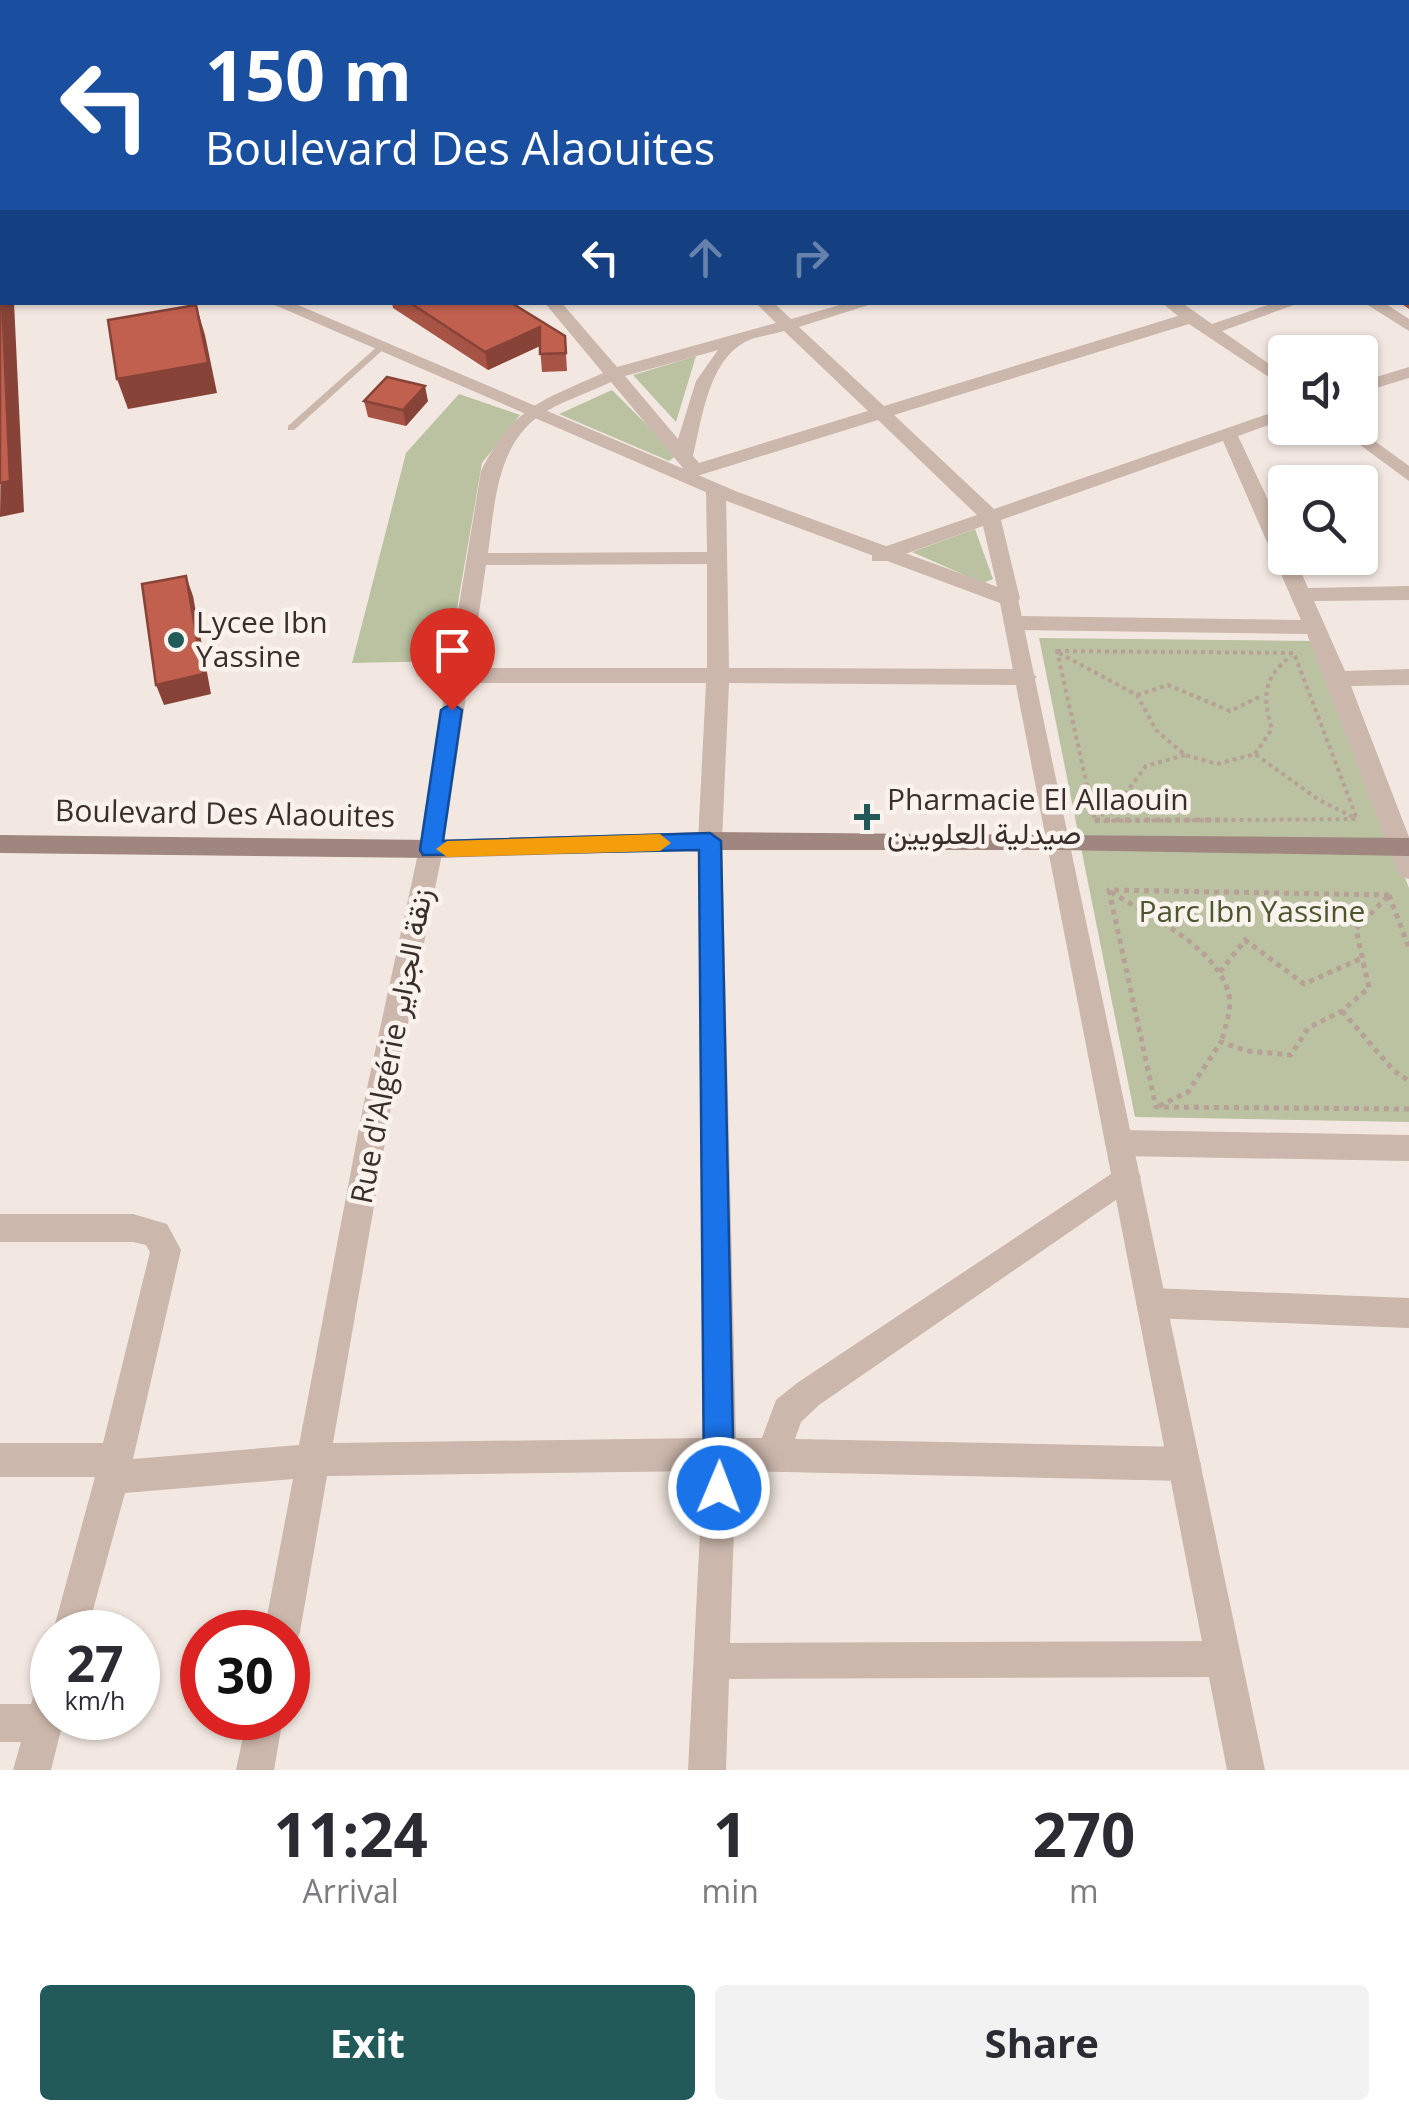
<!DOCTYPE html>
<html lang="en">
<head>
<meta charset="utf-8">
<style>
	:root { --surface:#fff; --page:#f2f2f3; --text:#2b2b33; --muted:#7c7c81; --accent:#215a58 }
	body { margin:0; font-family:"Open Sans",Vazirmatn,sans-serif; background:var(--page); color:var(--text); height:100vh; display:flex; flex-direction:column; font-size:38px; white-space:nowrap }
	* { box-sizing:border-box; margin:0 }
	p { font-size:32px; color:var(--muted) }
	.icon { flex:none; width:55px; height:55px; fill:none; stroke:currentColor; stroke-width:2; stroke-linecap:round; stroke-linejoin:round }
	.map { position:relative; height:1770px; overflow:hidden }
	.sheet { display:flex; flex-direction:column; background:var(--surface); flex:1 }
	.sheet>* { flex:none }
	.banner { position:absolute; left:0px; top:0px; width:1410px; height:305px; box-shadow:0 2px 8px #0004; background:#1a4fa0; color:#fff; overflow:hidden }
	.buttons { position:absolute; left:1268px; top:335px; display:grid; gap:20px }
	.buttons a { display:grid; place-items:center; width:110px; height:110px; border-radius:10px; background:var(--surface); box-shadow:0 2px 8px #0004; font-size:50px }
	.speed { position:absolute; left:30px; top:1610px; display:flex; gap:20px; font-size:50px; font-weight:700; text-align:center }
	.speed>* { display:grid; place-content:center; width:130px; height:130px; border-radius:50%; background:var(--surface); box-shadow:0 2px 8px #0004; line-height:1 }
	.speed small { font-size:25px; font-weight:400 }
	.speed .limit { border:15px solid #d22; background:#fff; color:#111 }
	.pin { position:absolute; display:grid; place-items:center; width:85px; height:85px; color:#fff; margin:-102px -42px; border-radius:50% 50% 50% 0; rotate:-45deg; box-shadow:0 0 10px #0007 }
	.pin .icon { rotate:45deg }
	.me { position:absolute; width:110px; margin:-55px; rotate:1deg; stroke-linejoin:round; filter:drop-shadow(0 0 8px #0008) }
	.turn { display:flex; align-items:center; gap:35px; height:210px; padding:0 40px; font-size:45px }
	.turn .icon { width:130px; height:130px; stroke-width:2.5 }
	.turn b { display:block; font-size:70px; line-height:85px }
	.lanes { display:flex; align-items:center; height:95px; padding:0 40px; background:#0003; justify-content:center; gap:50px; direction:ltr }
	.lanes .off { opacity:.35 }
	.eta { display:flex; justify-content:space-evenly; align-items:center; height:170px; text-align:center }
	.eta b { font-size:60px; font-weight:700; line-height:70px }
	.cta { display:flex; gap:20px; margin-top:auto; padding:20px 40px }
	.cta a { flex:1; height:115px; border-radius:10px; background:var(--accent); color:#fff; font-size:40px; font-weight:700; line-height:115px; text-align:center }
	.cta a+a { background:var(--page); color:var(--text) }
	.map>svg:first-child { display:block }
	.green { fill:#bac2a1 }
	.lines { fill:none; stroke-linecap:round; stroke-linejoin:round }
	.path-far1 { stroke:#b7a197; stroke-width:4; stroke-dasharray:4 4; stroke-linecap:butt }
	.path { stroke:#b7a197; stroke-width:5; stroke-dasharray:5 5; stroke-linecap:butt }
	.service { fill:#cbb7ac; fill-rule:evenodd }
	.minor { fill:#cbb7ac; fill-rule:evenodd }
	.tertiary { fill:#cbb7ac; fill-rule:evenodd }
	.secondary { fill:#9f867e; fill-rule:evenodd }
	.wall { fill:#a75345 }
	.shaded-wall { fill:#884338 }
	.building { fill:#c26050; stroke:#884338; stroke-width:2.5 }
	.route { fill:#1a73e8; stroke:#114b97; stroke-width:2.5 }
	.slow { fill:#f59e0b }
	.poi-dot { fill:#215a58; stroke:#faf3ed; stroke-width:4 }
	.labels { text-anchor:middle; stroke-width:9; stroke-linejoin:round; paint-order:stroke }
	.poi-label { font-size:30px; fill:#392e2b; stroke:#faf3ed; text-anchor:start }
	.street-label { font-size:30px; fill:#392e2b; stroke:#faf3ed }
	.park-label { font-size:30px; fill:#4c572f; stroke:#faf3ed }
</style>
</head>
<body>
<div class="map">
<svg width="1409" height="1770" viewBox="0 0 1409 1770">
	<rect width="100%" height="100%" fill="#f3e8e1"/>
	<g class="green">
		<polygon points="696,356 676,422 633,375"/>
		<polygon points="612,390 677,455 669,461 559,414"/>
		<polygon points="459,394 520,415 482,463 448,661 352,663 406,453"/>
		<polygon points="975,529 993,579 983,583 912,552"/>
		<polygon points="1039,638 1314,641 1409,888 1409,1122 1135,1117"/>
	</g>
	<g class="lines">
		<g class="path-far1">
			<polygon points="1057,651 1294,653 1357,819 1095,821"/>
			<polyline points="1059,653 1137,695 1156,730 1185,755 1217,764 1255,754 1319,800 1355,818"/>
			<polyline points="1137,695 1168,685 1230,711 1261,696"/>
			<path d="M1255,754L1272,729C1262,696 1263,678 1291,656"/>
			<polyline points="1095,821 1126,793 1146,766 1185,755"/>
		</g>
		<g class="path">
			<polyline points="1095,820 1227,820"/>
			<path d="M1111,892C1149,916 1218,947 1229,995C1232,1010 1225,1028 1221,1042"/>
			<polyline points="1389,895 1109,890 1156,1107 1409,1109"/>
			<polyline points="1389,895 1409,948"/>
			<polyline points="1220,972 1245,940 1304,984 1362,958"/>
			<polyline points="1342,1011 1394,1071 1409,1081"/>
			<polyline points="1159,1106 1188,1092 1221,1042 1247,1051 1291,1055 1308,1028 1342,1011 1369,988 1356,929 1389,895"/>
		</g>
		<polygon class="service" points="379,345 386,347 294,430 288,430 288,426"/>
		<g class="minor">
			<polygon points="57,0 265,0 266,2 56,2"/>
			<rect x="688" y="0" width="12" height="2"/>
			<polygon points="795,0 819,0 820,2 797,2"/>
			<polygon points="1030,0 1042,0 1043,2 1031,2"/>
			<rect x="0" y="3" width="2" height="8"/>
			<rect x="0" y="32" width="2" height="8"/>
			<rect x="1408" y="54" width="1" height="9"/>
			<rect x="1408" y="106" width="1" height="9"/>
			<rect x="1408" y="173" width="1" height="8"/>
			<path d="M544,302H561L617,367L776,323L755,302H773L791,319L850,302H878L799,327L884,406L1178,316L1161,302H1181L1212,324L1276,302H1302L1222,331L1285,375V388L1189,324L894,415L994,509L1285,408V419L1238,436L1285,536V558H1295L1308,588L1409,586V600L1314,601L1345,671L1409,669V685L1351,686L1409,837V879L1400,876L1397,869L1307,634L1014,630L1003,623L1014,616L1301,620L1223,441L1001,520L1020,599L1010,606L1000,599L983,526L886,561H872V551L977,515L878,420L681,481L671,475L683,468L611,382C588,393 559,402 539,416C496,447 495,504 488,553L707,552L706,492L716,486L726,492L729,668L1026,669L1037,677L1026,685L729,683L722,841L736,1438H762L776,1400L797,1383L1126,1164L1136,1168L1141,1177L1136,1186L819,1405L801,1422L795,1439L1184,1447L1196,1452L1201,1464L1196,1476L1184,1481L736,1471L730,1643L1223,1641L1236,1646L1241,1659L1236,1672L1223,1677L729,1679L726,1770H688L703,1471L327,1476L300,1632L295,1645L288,1648V1632H264L293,1479L125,1493L87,1632L52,1635L95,1477H0V1443H103L150,1252L146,1245L133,1242H0V1214H133L167,1224L181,1250L133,1459L299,1445L364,1102L419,849L481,471C513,407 541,401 603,373ZM784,331L868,411L699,463L693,456C702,419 708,362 745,342C756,336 772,335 784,331ZM718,350L696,381L678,439L625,376ZM707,564V668H471L486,565ZM468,683H706L698,841L703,1438L333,1443L392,1102L443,849Z"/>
			<polygon points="1363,302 1383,302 1409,319 1409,331"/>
			<polygon points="1409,367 1409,378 1360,393 1360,382"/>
			<polygon points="1337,428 1357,428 1409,466 1409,481"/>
			<polygon points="1119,1130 1409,1135 1409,1161 1119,1156 1109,1152 1105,1143 1109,1134"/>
			<polygon points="1151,1288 1409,1298 1409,1328 1151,1318 1140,1314 1136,1303 1140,1292"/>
			<polygon points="52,1675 52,1718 64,1718 51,1770 13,1770 21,1742 0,1742 0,1704 31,1704 39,1680"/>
			<polygon points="247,1718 283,1718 274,1770 236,1770"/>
		</g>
		<g class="tertiary">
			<polygon points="0,189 2,190 2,200 0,199"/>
			<polygon points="268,302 291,302 738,492 1017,594 1265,1770 1227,1770 1000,603 724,500"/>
		</g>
		<polygon class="secondary" points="710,832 1409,838 1409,856 1058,850 710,850 431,858 0,853 0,835 431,840"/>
	</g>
	<g class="wall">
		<polygon points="1408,265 1409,265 1409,309 1399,302 1408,302"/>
		<polygon points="392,302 510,302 565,336 567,371 542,372 540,346 488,370 393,308"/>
		<polygon points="364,401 428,401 406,426 368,417"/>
	</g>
	<g class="shaded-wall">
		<polygon points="1409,221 1409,244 1408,244 1408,222"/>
		<polygon points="3,302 14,302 24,512 0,517"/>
		<polygon points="196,305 205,335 217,393 128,409 117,379"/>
		<polygon points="540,327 542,345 488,370 485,352"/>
		<polygon points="425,386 428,401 406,426 403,410"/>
		<polygon points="186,576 193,596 211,694 164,705 156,685"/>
	</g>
	<g class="building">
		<polygon points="544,0 591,0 591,2 545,2"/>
		<polygon points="1408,187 1409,188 1409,221 1408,222"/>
		<polygon points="0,253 10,481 0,483"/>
		<polygon points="409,302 510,302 565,336 566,353 540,354 540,327 485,352"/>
		<polygon points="196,305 208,363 117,379 108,320"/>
		<polygon points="387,377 425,386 403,410 364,401"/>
		<polygon points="186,576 203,674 156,685 142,584"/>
	</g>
	<polygon class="route" points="452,703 462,710 443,841 710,833 721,841 734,1488 730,1499 719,1504 708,1499 704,1488 699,850 423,855 420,850 441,710"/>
	<polygon class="slow" points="660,834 671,843 660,851 447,857 436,849 447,841"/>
	<g class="poi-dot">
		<circle cx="176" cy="640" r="10"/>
		<path d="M862 802h10v10h10v10h-10v10h-10v-10h-10v-10h10z"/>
	</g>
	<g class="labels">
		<g class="poi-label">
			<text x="196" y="633">Lycee Ibn<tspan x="196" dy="34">Yassine</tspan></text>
			<text x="887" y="810">Pharmacie El Allaouin<tspan x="887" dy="34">صيدلية العلويين</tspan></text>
		</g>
		<g class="street-label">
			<text transform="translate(225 814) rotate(1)" y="10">Boulevard Des Alaouites</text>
			<text transform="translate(392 1046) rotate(-79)" y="10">Rue d'Algérie زنقة الجزاير</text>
		</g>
		<g class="park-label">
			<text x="1252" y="922">Parc Ibn Yassine</text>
		</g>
	</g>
</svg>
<div class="buttons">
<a><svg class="icon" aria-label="sound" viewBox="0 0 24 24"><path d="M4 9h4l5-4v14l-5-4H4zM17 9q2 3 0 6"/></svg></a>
<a><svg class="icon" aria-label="search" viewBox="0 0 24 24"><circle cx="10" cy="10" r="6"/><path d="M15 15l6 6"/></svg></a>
</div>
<div class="speed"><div>27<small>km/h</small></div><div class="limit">30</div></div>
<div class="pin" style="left:452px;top:710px;background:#d93025"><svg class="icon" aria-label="arrive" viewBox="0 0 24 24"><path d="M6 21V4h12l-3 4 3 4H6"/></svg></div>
<svg class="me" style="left:719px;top:1488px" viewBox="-20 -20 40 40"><circle r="17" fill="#1a73e8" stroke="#fff" stroke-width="3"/><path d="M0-11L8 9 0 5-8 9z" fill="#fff"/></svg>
<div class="banner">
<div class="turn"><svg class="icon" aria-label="left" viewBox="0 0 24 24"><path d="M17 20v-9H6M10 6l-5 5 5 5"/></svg><div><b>150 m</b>Boulevard Des Alaouites</div></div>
<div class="lanes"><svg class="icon" aria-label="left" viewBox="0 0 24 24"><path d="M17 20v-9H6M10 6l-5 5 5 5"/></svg><svg class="icon off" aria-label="ahead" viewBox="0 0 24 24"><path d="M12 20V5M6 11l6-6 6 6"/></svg><svg class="icon off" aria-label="right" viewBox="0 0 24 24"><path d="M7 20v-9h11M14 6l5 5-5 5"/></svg></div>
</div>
</div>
<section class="sheet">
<div class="eta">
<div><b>11:24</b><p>Arrival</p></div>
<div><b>1</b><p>min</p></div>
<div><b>270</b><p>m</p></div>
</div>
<div class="cta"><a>Exit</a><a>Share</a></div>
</section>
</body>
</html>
